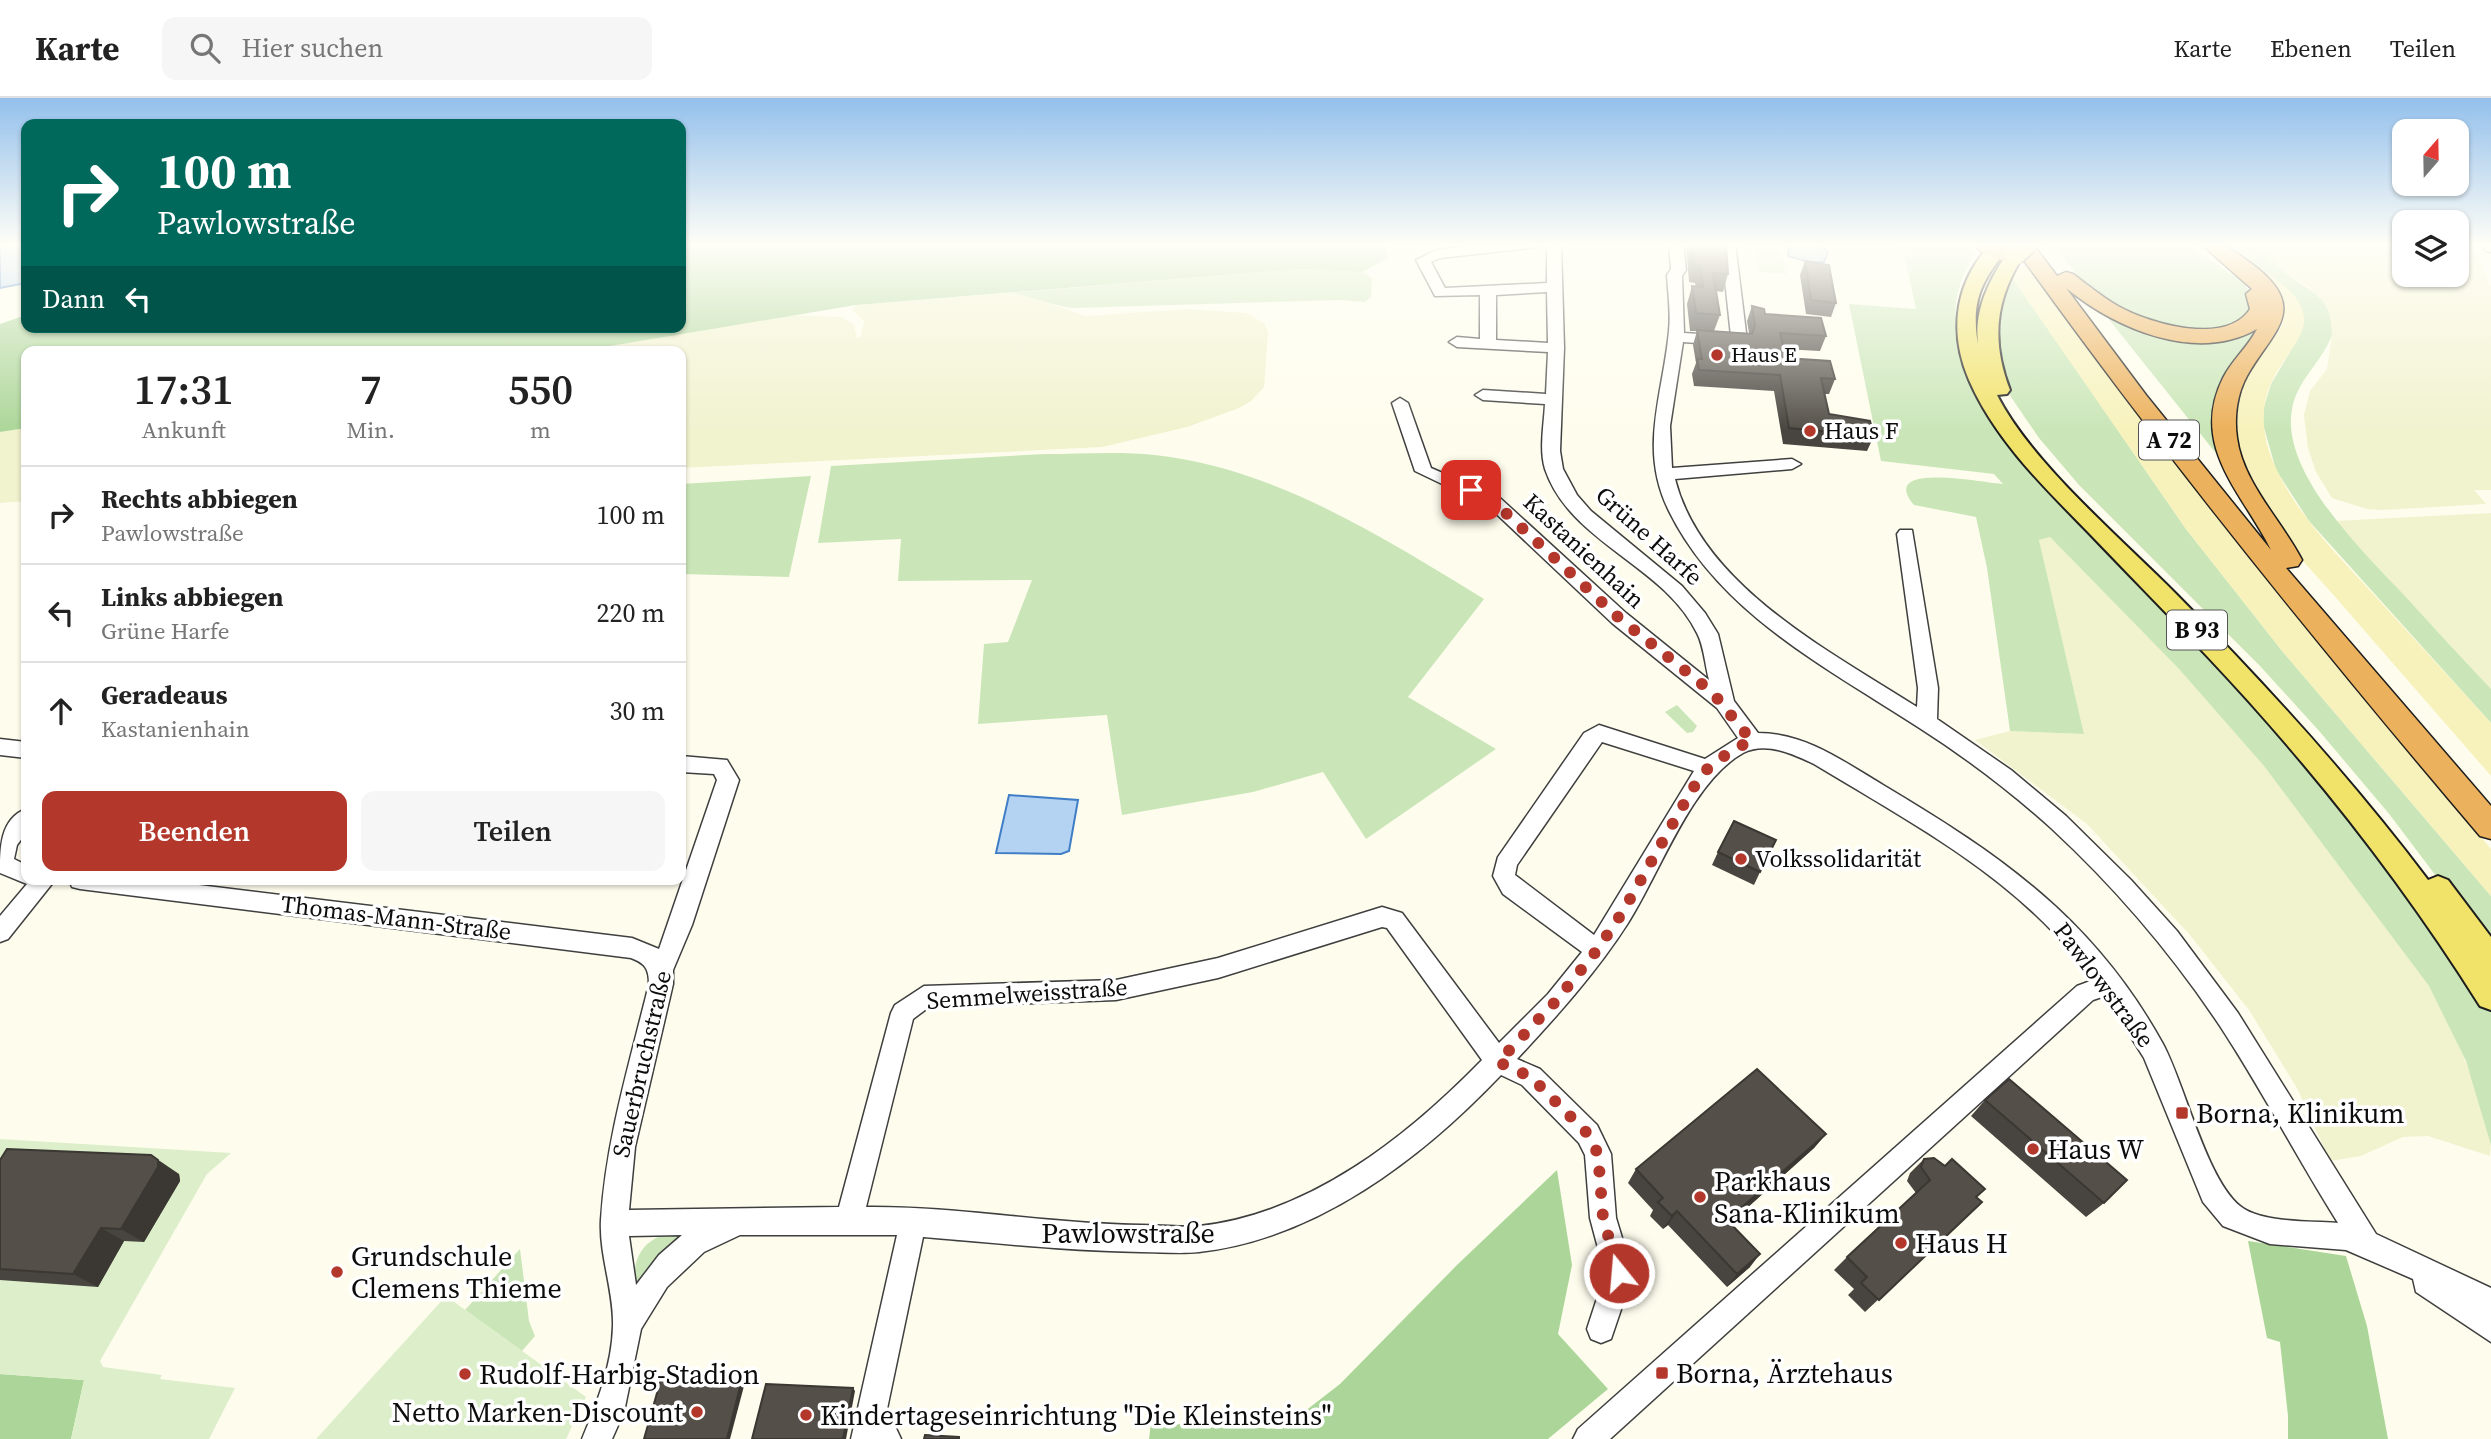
<!DOCTYPE html>
<html lang="de">
<head>
<meta charset="utf-8">
<style>
	:root { --surface:#fff; --page:#f6f6f6; --text:#222; --muted:#767676; --line:#e0e0e0; --accent:#b4372c }
	body { margin:0; font-family:"Source Serif 4",serif; background:var(--page); color:var(--text); height:100vh; display:flex; flex-direction:column; font-size:26px; white-space:nowrap }
	* { box-sizing:border-box; margin:0 }
	p { font-size:23px; color:var(--muted) }
	.icon { flex:none; width:38px; height:38px; fill:none; stroke:currentColor; stroke-width:2; stroke-linecap:round; stroke-linejoin:round }
	.map { position:relative; flex:1; overflow:hidden }
	.side { position:absolute; left:21px; top:248px; width:665px; height:539px; display:flex; flex-direction:column; background:var(--surface); border-radius:14px; box-shadow:0 2px 5px #0004 }
	.side>* { flex:none }
	.guide { position:absolute; left:21px; top:21px; width:665px; height:214px; border-radius:14px; box-shadow:0 2px 5px #0004; background:#00695c; color:#fff; overflow:hidden }
	.needle { width:46px; rotate:20deg }
	.tools { position:absolute; left:2392px; top:21px; display:grid; gap:14px }
	.tools a { display:grid; place-items:center; width:77px; height:77px; border-radius:14px; background:var(--surface); box-shadow:0 2px 5px #0004; font-size:35px }
	.pin { position:absolute; display:grid; place-items:center; width:60px; height:60px; color:#fff; margin:-30px; border-radius:14px; box-shadow:0 4px 10px #0006 }
	.me { position:absolute; width:77px; margin:-38px; rotate:343deg; stroke-linejoin:round; filter:drop-shadow(0 0 5px #0008) }
	.turn { display:flex; align-items:center; gap:24px; height:147px; padding:0 21px; font-size:32px }
	.turn .icon { width:91px; height:91px; stroke-width:2.5 }
	.turn b { display:block; font-size:49px; line-height:60px }
	.then { display:flex; align-items:center; height:66px; padding:0 21px; background:#0003; gap:14px; font-size:26px }
	.eta { display:flex; justify-content:space-evenly; align-items:center; height:119px; text-align:center }
	.eta b { font-size:42px; font-weight:600; line-height:49px }
	.button { display:flex; gap:14px; margin-top:auto; padding:14px 21px }
	.button a { flex:1; height:80px; border-radius:14px; background:var(--accent); color:#fff; font-size:28px; font-weight:600; line-height:80px; text-align:center }
	.button a+a { background:var(--page); color:var(--text) }
	ul { padding:0; list-style:none }
	li { display:flex; align-items:center; gap:21px; height:98px; padding:0 21px; border-top:2px solid var(--line) }
	li div { flex:1 }
	li b { display:block; font-size:26px }
	li em { font-style:normal }
	header { display:flex; align-items:center; gap:42px; box-sizing:border-box; height:98px; padding:0 35px; background:var(--surface); border-bottom:2px solid var(--line) }
	header strong { font-size:33px }
	nav { display:flex; gap:38px; margin-inline-start:auto; font-size:24px }
	.search { width:490px; height:63px; background:var(--page); display:flex; align-items:center; gap:18px; box-sizing:border-box; padding:0 24px; border-radius:14px; color:var(--muted); font-size:26px }
	.map>svg:first-child { display:block }
	.farmland { fill:#f1f2ce }
	.green { fill:#cae6b8 }
	.forest { fill:#acd699 }
	.sand { fill:#f7f2bc }
	.pitch { fill:#ddeeca }
	.water { fill:#b4d3f3; stroke:#3f7ec6; stroke-width:2 }
	.lines { fill:none; stroke-linecap:round; stroke-linejoin:round }
	.minor-casing { stroke:#3f3f3f; stroke-width:3 }
	.major-casing { stroke:#1d1d1d; stroke-width:4 }
	.highway-casing { stroke:#1d1d1d; stroke-width:3 }
	.minor { fill:#fff; fill-rule:evenodd }
	.major { fill:#f1e26a; fill-rule:evenodd }
	.highway { fill:#ecb15c; fill-rule:evenodd }
	.major-bridge-casing { stroke:#1d1d1d; stroke-width:23; stroke-linecap:butt }
	.major-bridge { stroke:#f1e26a; stroke-width:20 }
	.wall { fill:#48443f }
	.shaded-wall { fill:#3b3733 }
	.building { fill:#544f49; stroke:#3b3733; stroke-width:2 }
	.route { stroke:#b4372c; stroke-width:12; stroke-dasharray:0 21.6 }
	.poi-dot { fill:#b4372c; stroke:#fff; stroke-width:2.5 }
	.labels { text-anchor:middle; stroke-width:7; stroke-linejoin:round; paint-order:stroke }
	.far-poi-label { font-size:21px; fill:#0c0c0c; stroke:#fff; text-anchor:start }
	.shield { fill:#fff; stroke:#555; stroke-width:2 }
	.shield-label { font-size:23px; font-weight:bold; fill:#0c0c0c }
	.poi-label { font-size:24px; fill:#0c0c0c; stroke:#fff; text-anchor:start }
	.street-label { font-size:24px; fill:#0c0c0c; stroke:#fff }
	.near-poi-label { font-size:28px; fill:#0c0c0c; stroke:#fff; text-anchor:start }
	.near-street-label { font-size:28px; fill:#0c0c0c; stroke:#fff }
</style>
</head>
<body>
<header>
<strong>Karte</strong>
<div class="search"><svg class="icon" aria-label="search" viewBox="0 0 24 24"><circle cx="10" cy="10" r="6"/><path d="M15 15l6 6"/></svg>Hier suchen</div>
<nav><a>Karte</a><a>Ebenen</a><a>Teilen</a></nav>
</header>
<div class="map">
<svg width="2491" height="1341" viewBox="0 0 2491 1341">
	<rect width="100%" height="100%" fill="#fefded"/>
	<g class="farmland">
		<polygon points="2255,145 2404,145 2404,177 2457,177 2457,145 2472,145 2491,188 2491,392 2474,392 2486,406 2383,412 2367,411 2332,400 2316,374 2308,350 2304,317 2310,293 2327,271 2332,237 2309,189 2283,174"/>
		<polygon points="1009,195 1032,199 1085,218 1187,211 1246,215 1264,225 1268,234 1264,289 1251,303 1239,310 1187,329 1102,349 681,370 681,254 574,254 789,217 842,219 854,227 857,240 861,238 864,223 852,212 856,207"/>
		<polygon points="26,330 26,403 0,405 0,334"/>
		<polygon points="2491,415 2491,591 2335,423"/>
		<polygon points="2050,439 2179,571 2264,668 2429,888 2450,925 2477,993 2491,1046 2490,1058 2428,1038 2403,1039 2361,1058 2330,1063 2297,990 2249,912 2190,837 2087,726 1975,642 2010,633 2084,636 2039,442"/>
	</g>
	<g class="green">
		<path d="M1902,145H1970L1973,157C1969,167 1963,176 1960,187C1948,223 1961,258 1975,292L2294,647L2454,854L2491,912V1047L2466,963L2429,888L2264,668L2179,571L2050,439L2039,442L2084,636L2010,633L1987,470L1976,419L1914,407C1876,362 1989,386 2003,386L1994,376L1881,363L1849,206L1916,211Z"/>
		<polygon points="2052,145 2185,145 2243,184 2250,195 2253,212 2240,227 2201,234 2127,218 2083,185"/>
		<path d="M2215,145H2255C2265,153 2272,164 2282,172C2308,196 2331,193 2332,237C2322,264 2297,282 2292,311C2280,375 2365,455 2404,497C2433,529 2462,560 2491,591V625L2309,423L2276,372L2263,326L2264,309L2271,286L2300,237L2298,204L2275,180Z"/>
		<path d="M1300,171L1362,174L1372,180L1371,199L1365,204L1339,202L1075,210C1051,208 1032,197 1009,195Z"/>
		<polygon points="2010,176 2186,431 2283,554 2491,798 2491,851 2390,717 2320,634 2260,568 2079,387 2039,340 2011,299 1998,265 1998,206"/>
		<polygon points="2103,214 2163,236 2258,227 2224,359 2219,359"/>
		<path d="M1044,356C1080,356 1119,353 1155,357C1275,370 1384,440 1484,501L1408,599L1496,651L1366,741L1323,674L1253,694L1122,717L1107,617L978,626L984,546L1008,544L1032,482L898,483L901,441L818,445L831,368Z"/>
		<polygon points="811,378 789,479 681,476 681,386"/>
		<polygon points="1677,607 1697,628 1693,634 1687,635 1665,614"/>
		<path d="M698,1129L634,1191C631,1143 657,1135 698,1129Z"/>
		<polygon points="520,1151 529,1223 535,1238 522,1253 465,1212"/>
	</g>
	<g class="forest">
		<polygon points="681,145 1386,145 1388,160 1362,174 1300,171 856,207 574,254 26,254 26,330 0,334 0,226 26,217 26,229 681,229"/>
		<polygon points="1557,1072 1572,1167 1558,1236 1608,1291 1548,1341 1149,1341 1151,1325 1282,1331 1340,1286 1458,1166"/>
		<polygon points="2248,1143 2346,1158 2367,1228 2388,1341 2288,1341 2288,1318 2280,1244 2267,1240"/>
		<polygon points="0,1276 84,1282 71,1341 0,1341"/>
	</g>
	<g class="sand">
		<polygon points="2026,167 2229,435 2491,751 2491,798 2283,554 2186,431 2010,177"/>
		<path d="M2258,170C2279,182 2315,206 2301,235C2293,253 2278,268 2271,285C2261,307 2262,331 2269,353C2289,410 2336,455 2376,499C2414,541 2453,583 2491,625V678C2440,619 2388,560 2337,501C2306,465 2266,427 2248,382C2227,332 2231,296 2263,254C2271,243 2284,231 2284,217C2284,202 2266,185 2256,173Z"/>
	</g>
	<g class="pitch">
		<polygon points="1755,150 1781,152 1786,176 1759,174"/>
		<polygon points="0,1041 231,1055 207,1076 100,1263 103,1269 162,1277 160,1281 235,1290 209,1341 71,1341 84,1282 0,1276"/>
		<polygon points="446,1198 586,1299 566,1341 316,1341"/>
	</g>
	<g class="water">
		<polygon points="0,145 26,145 26,185 0,190"/>
		<polygon points="1789,145 1817,145 1828,154 1824,164 1809,164 1788,158"/>
		<polygon points="1009,697 1078,702 1069,753 1061,756 996,755"/>
	</g>
	<g class="lines">
		<g class="minor-casing">
			<g id="minor">
				<path d="M1500,145H1546L1539,149L1440,160L1431,164L1445,190L1547,185V145H1561L1564,250L1560,353L1563,371L1577,397L1591,413L1682,488L1705,515L1718,536L1734,603L1758,635C1805,635 1843,663 1883,687C2002,758 2094,821 2163,946C2185,987 2206,1080 2240,1108C2260,1125 2312,1123 2338,1125C2297,1060 2262,992 2220,928C2172,856 2115,789 2051,730C2010,693 1965,659 1918,629C1827,570 1719,515 1669,413C1638,350 1663,298 1669,233C1671,214 1668,195 1667,177L1671,171L1669,145H1683L1686,172L1682,178L1684,235L1731,238L1721,145H1735L1747,243L1739,248L1683,244L1670,328L1672,370L1792,361L1801,366L1792,371L1675,381C1702,488 1831,554 1917,609L1918,590L1897,436L1900,432H1912L1938,590L1937,621L2011,672L2066,718L2131,782L2177,833L2238,915L2376,1136L2491,1190V1244L2416,1194L2413,1181L2346,1152L2270,1146L2223,1128L2203,1104L2144,960L2105,898L2093,902L1610,1341H1573L1578,1331L2077,888L2093,882C2080,867 2069,850 2055,836C1987,764 1898,717 1814,666C1793,656 1766,643 1743,655C1691,684 1660,775 1628,825C1596,875 1557,918 1517,961L1540,971L1597,1027L1611,1056L1616,1120L1633,1176L1611,1241L1601,1245L1591,1241L1587,1231L1605,1176L1590,1120L1585,1057L1579,1045L1522,987L1501,977C1422,1060 1317,1141 1199,1154C1181,1156 1160,1154 1141,1154C1068,1153 996,1145 923,1139L887,1311L901,1341H851L897,1137H740L704,1154L667,1189L641,1231L624,1314L612,1341H582C597,1305 612,1268 613,1228C614,1193 599,1157 601,1122C606,1041 630,964 649,886C649,871 645,865 631,860L80,791L72,789L69,782H158L632,840L659,851L717,682L714,676L681,674V658L727,662L739,682L692,827L673,872V886L635,1049L629,1112L839,1109L891,915L895,907L924,888L1116,882L1218,860L1382,809L1402,815L1499,945L1548,896L1582,854L1503,796L1493,778L1498,759L1584,635L1599,627L1705,661L1738,640L1717,610L1612,525L1488,408L1415,373L1392,305L1400,300L1408,305L1431,370L1500,400L1626,515L1709,582C1705,567 1704,548 1697,535C1664,467 1570,445 1545,371C1539,351 1544,327 1545,306L1483,302L1475,297L1483,292L1546,296L1548,254L1457,249L1449,244L1457,239L1480,241V197L1435,198L1416,162L1437,152ZM1547,194L1548,245L1496,242V197ZM1602,644L1694,673L1594,837L1515,777L1517,767ZM1382,829L1387,830L1482,962C1407,1039 1310,1116 1199,1128C1180,1130 1160,1127 1141,1127C1049,1126 957,1108 866,1109L913,921L929,909L1116,902L1218,880ZM682,1137L659,1157L636,1187L629,1138Z"/>
				<polygon points="2481,145 2491,145 2491,154 2486,153"/>
				<polygon points="0,641 26,644 26,660 0,657"/>
				<path d="M26,711V735L17,747L14,761L26,767V782H55L8,841L0,844V818L27,786L0,775C0,750 0,721 26,711Z"/>
			</g>
		</g>
		<g class="major-casing">
			<path id="major" d="M1992,145H2011C1984,182 1970,197 1978,247C1974,211 1989,182 2009,153H2021L2024,157C1995,201 1991,243 2010,292L2007,296L1997,297C2032,366 2123,442 2178,498C2267,588 2352,681 2428,782L2438,778L2448,782L2491,839V912L2480,908C2401,782 2309,666 2207,558C2168,516 2128,476 2089,435C2044,389 1995,342 1969,282C1948,233 1955,183 1992,145Z"/>
		</g>
		<g class="highway-casing">
			<path id="highway" d="M1973,145H1996L2019,152L2028,147L2035,149L2057,178L2066,174L2073,176C2088,187 2102,199 2118,208C2150,226 2226,248 2250,211L2246,196L2252,191L2200,145C2226,145 2231,151 2252,166C2312,211 2272,233 2247,278C2237,296 2234,319 2237,340C2243,385 2282,423 2302,462L2298,468L2286,470L2491,708V741L2480,738C2321,551 2166,360 2023,161C2007,167 1983,159 1973,145ZM2066,190C2115,230 2196,266 2257,231C2248,249 2232,262 2223,280C2189,349 2243,395 2271,452L2146,297Z"/>
		</g>
		<use href="#minor" class="minor"/>
		<use href="#major" class="major"/>
		<use href="#highway" class="highway"/>
		<g class="major-bridge-casing">
			<polyline id="major-bridge" points="2015,157 2028,145"/>
		</g>
		<use href="#major-bridge" class="major-bridge"/>
	</g>
	<g class="wall">
		<polygon points="1686,145 1726,145 1728,176 1723,194 1716,193 1720,217 1714,233 1749,235 1747,223 1752,208 1765,216 1826,238 1820,253 1783,251 1786,260 1835,281 1829,296 1824,296 1829,316 1874,338 1867,353 1783,346 1774,293 1694,288 1692,276 1696,265 1693,247 1697,233 1690,233 1687,206 1692,188 1696,189 1695,185 1689,184"/>
		<polygon points="1805,163 1836,205 1831,219 1806,216 1800,177"/>
		<polygon points="1718,754 1760,774 1754,787 1712,767"/>
		<polygon points="1985,1002 2104,1105 2086,1119 1971,1018"/>
		<polygon points="1826,1036 1814,1050 1730,1125 1750,1169 1727,1189 1668,1127 1663,1131 1650,1118 1653,1112 1628,1085 1636,1071"/>
		<polygon points="1924,1061 1982,1104 1865,1214 1848,1197 1854,1191 1834,1172 1847,1159 1916,1095 1907,1083 1910,1075"/>
		<polygon points="0,1062 179,1076 180,1083 144,1144 124,1143 98,1189 0,1182"/>
	</g>
	<g class="shaded-wall">
		<polygon points="1826,1036 1814,1050 1718,1136 1727,1122"/>
		<polygon points="151,1057 179,1076 180,1083 144,1144 121,1131"/>
		<polygon points="1677,1113 1668,1127 1663,1131 1672,1118"/>
		<polygon points="101,1130 124,1143 98,1189 73,1176"/>
		<polygon points="1760,1156 1750,1169 1727,1189 1737,1176"/>
		<polygon points="741,1285 744,1288 730,1341 727,1341"/>
		<polygon points="853,1290 855,1293 846,1341 843,1341"/>
	</g>
	<g class="building">
		<polygon points="1692,145 1726,145 1728,176 1713,175 1720,217 1696,215 1692,188 1703,189 1700,167 1694,166"/>
		<polygon points="1805,163 1829,167 1836,205 1811,202"/>
		<polygon points="1752,208 1764,211 1765,216 1821,220 1826,238 1780,235 1786,260 1830,263 1835,281 1821,280 1829,316 1870,323 1874,338 1789,330 1780,277 1699,272 1697,261 1702,261 1697,232 1752,236 1755,227"/>
		<polygon points="1734,723 1776,742 1760,774 1718,754"/>
		<polygon points="1757,971 1826,1036 1727,1122 1760,1156 1737,1176 1677,1113 1672,1118 1658,1104 1663,1100 1636,1071"/>
		<polygon points="2009,981 2127,1082 2104,1105 1985,1002"/>
		<polygon points="7,1051 151,1057 158,1062 158,1069 121,1131 101,1130 73,1176 0,1171 0,1062"/>
		<polygon points="1934,1060 1945,1068 1952,1061 1985,1091 1976,1099 1982,1104 1879,1202 1861,1185 1867,1179 1847,1159 1930,1082 1921,1069 1924,1061"/>
		<polygon points="661,1281 741,1285 727,1341 644,1341"/>
		<polygon points="766,1286 853,1290 843,1341 752,1341"/>
		<polygon points="925,1337 959,1339 959,1341 924,1341"/>
	</g>
	<linearGradient id="sky" x2="0" y2="1"><stop stop-color="#93c0ec"/><stop offset="0.44" stop-color="#fffef7"/><stop offset="1" stop-color="#fffef7" stop-opacity="0"/></linearGradient>
	<rect width="2491" height="333" fill="url(#sky)"/>
	<g class="lines">
		<polyline class="route" points="1471,392 1494,404 1619,520 1712,594 1752,643 1735,650 1708,670 1693,690 1622,815 1597,852 1556,903 1498,964 1531,979 1588,1036 1598,1056 1603,1120 1619,1175"/>
	</g>
	<g class="poi-dot">
		<circle cx="1717" cy="257" r="7"/>
		<circle cx="1810" cy="333" r="7"/>
		<circle cx="1741" cy="761" r="7"/>
		<rect x="2175" y="1008" width="14" height="14" rx="3.5"/>
		<circle cx="2033" cy="1051" r="7"/>
		<circle cx="1700" cy="1099" r="7"/>
		<circle cx="1901" cy="1145" r="7"/>
		<circle cx="337" cy="1174" r="7"/>
		<rect x="1655" y="1268" width="14" height="14" rx="3.5"/>
		<circle cx="465" cy="1276" r="7"/>
		<circle cx="697" cy="1314" r="7"/>
		<circle cx="806" cy="1317" r="7"/>
	</g>
	<g class="labels">
		<g class="far-poi-label">
			<text x="1731" y="264">Haus E</text>
		</g>
		<g class="shield">
			<rect x="2139" y="322.5" width="60" height="39" rx="5"/>
			<rect x="2167" y="512.5" width="60" height="39" rx="5"/>
		</g>
		<g class="shield-label">
			<text x="2169" y="350">A 72</text>
			<text x="2197" y="540">B 93</text>
		</g>
		<g class="poi-label">
			<text x="1824" y="341">Haus F</text>
			<text x="1755" y="769">Volkssolidarität</text>
		</g>
		<g class="street-label">
			<text transform="translate(1649 438) rotate(42)" y="8">Grüne Harfe</text>
			<text transform="translate(1584 453) rotate(43)" y="8">Kastanienhain</text>
			<text transform="translate(396 820) rotate(7)" y="8">Thomas-Mann-Straße</text>
			<text transform="translate(2104 887) rotate(53)" y="8">Pawlowstraße</text>
			<text transform="translate(1027 896) rotate(-4)" y="8">Semmelweisstraße</text>
			<text transform="translate(642 966) rotate(-77)" y="8">Sauerbruchstraße</text>
		</g>
		<g class="near-poi-label">
			<text x="2196" y="1025">Borna, Klinikum</text>
			<text x="2047" y="1061">Haus W</text>
			<text x="1714" y="1093">Parkhaus<tspan x="1714" dy="32">Sana-Klinikum</tspan></text>
			<text x="1915" y="1155">Haus H</text>
			<text x="351" y="1168">Grundschule<tspan x="351" dy="32">Clemens Thieme</tspan></text>
			<text x="1676" y="1285">Borna, Ärztehaus</text>
			<text x="479" y="1286">Rudolf-Harbig-Stadion</text>
			<text x="683" y="1324" text-anchor="end">Netto Marken-Discount</text>
			<text x="820" y="1327">Kindertageseinrichtung "Die Kleinsteins"</text>
		</g>
		<g class="near-street-label">
			<text x="1128" y="1145">Pawlowstraße</text>
		</g>
	</g>
</svg>
<div class="tools">
<a><svg class="needle" viewBox="-14 -14 28 28"><path d="M0-13l5 13h-10z" fill="#e53935"/><path d="M0 13l5-13h-10z" fill="#767676"/></svg></a>
<a><svg class="icon" aria-label="layers" viewBox="0 0 24 24"><path d="M12 4l9 5-9 5-9-5zM3 14l9 5 9-5"/></svg></a>
</div>
<div class="pin" style="left:1471px;top:392px;background:#d93025"><svg class="icon" aria-label="arrive" viewBox="0 0 24 24"><path d="M6 21V4h12l-3 4 3 4H6"/></svg></div>
<svg class="me" style="left:1619px;top:1175px" viewBox="-20 -20 40 40"><circle r="17" fill="#b4372c" stroke="#fff" stroke-width="3"/><path d="M0-11L8 9 0 5-8 9z" fill="#fff"/></svg>
<div class="guide">
<div class="turn"><svg class="icon" aria-label="right" viewBox="0 0 24 24"><path d="M7 20v-9h11M14 6l5 5-5 5"/></svg><div><b>100 m</b>Pawlowstraße</div></div>
<div class="then">Dann<svg class="icon" aria-label="left" viewBox="0 0 24 24"><path d="M17 20v-9H6M10 6l-5 5 5 5"/></svg></div>
</div>
<section class="side">
<div class="eta">
<div><b>17:31</b><p>Ankunft</p></div>
<div><b>7</b><p>Min.</p></div>
<div><b>550</b><p>m</p></div>
</div>
<ul>
<li><svg class="icon" aria-label="right" viewBox="0 0 24 24"><path d="M7 20v-9h11M14 6l5 5-5 5"/></svg><div><b>Rechts abbiegen</b><p>Pawlowstraße</p></div><em>100 m</em></li>
<li><svg class="icon" aria-label="left" viewBox="0 0 24 24"><path d="M17 20v-9H6M10 6l-5 5 5 5"/></svg><div><b>Links abbiegen</b><p>Grüne Harfe</p></div><em>220 m</em></li>
<li><svg class="icon" aria-label="ahead" viewBox="0 0 24 24"><path d="M12 20V5M6 11l6-6 6 6"/></svg><div><b>Geradeaus</b><p>Kastanienhain</p></div><em>30 m</em></li>
</ul>
<div class="button"><a>Beenden</a><a>Teilen</a></div>
</section>
</div>
</body>
</html>
